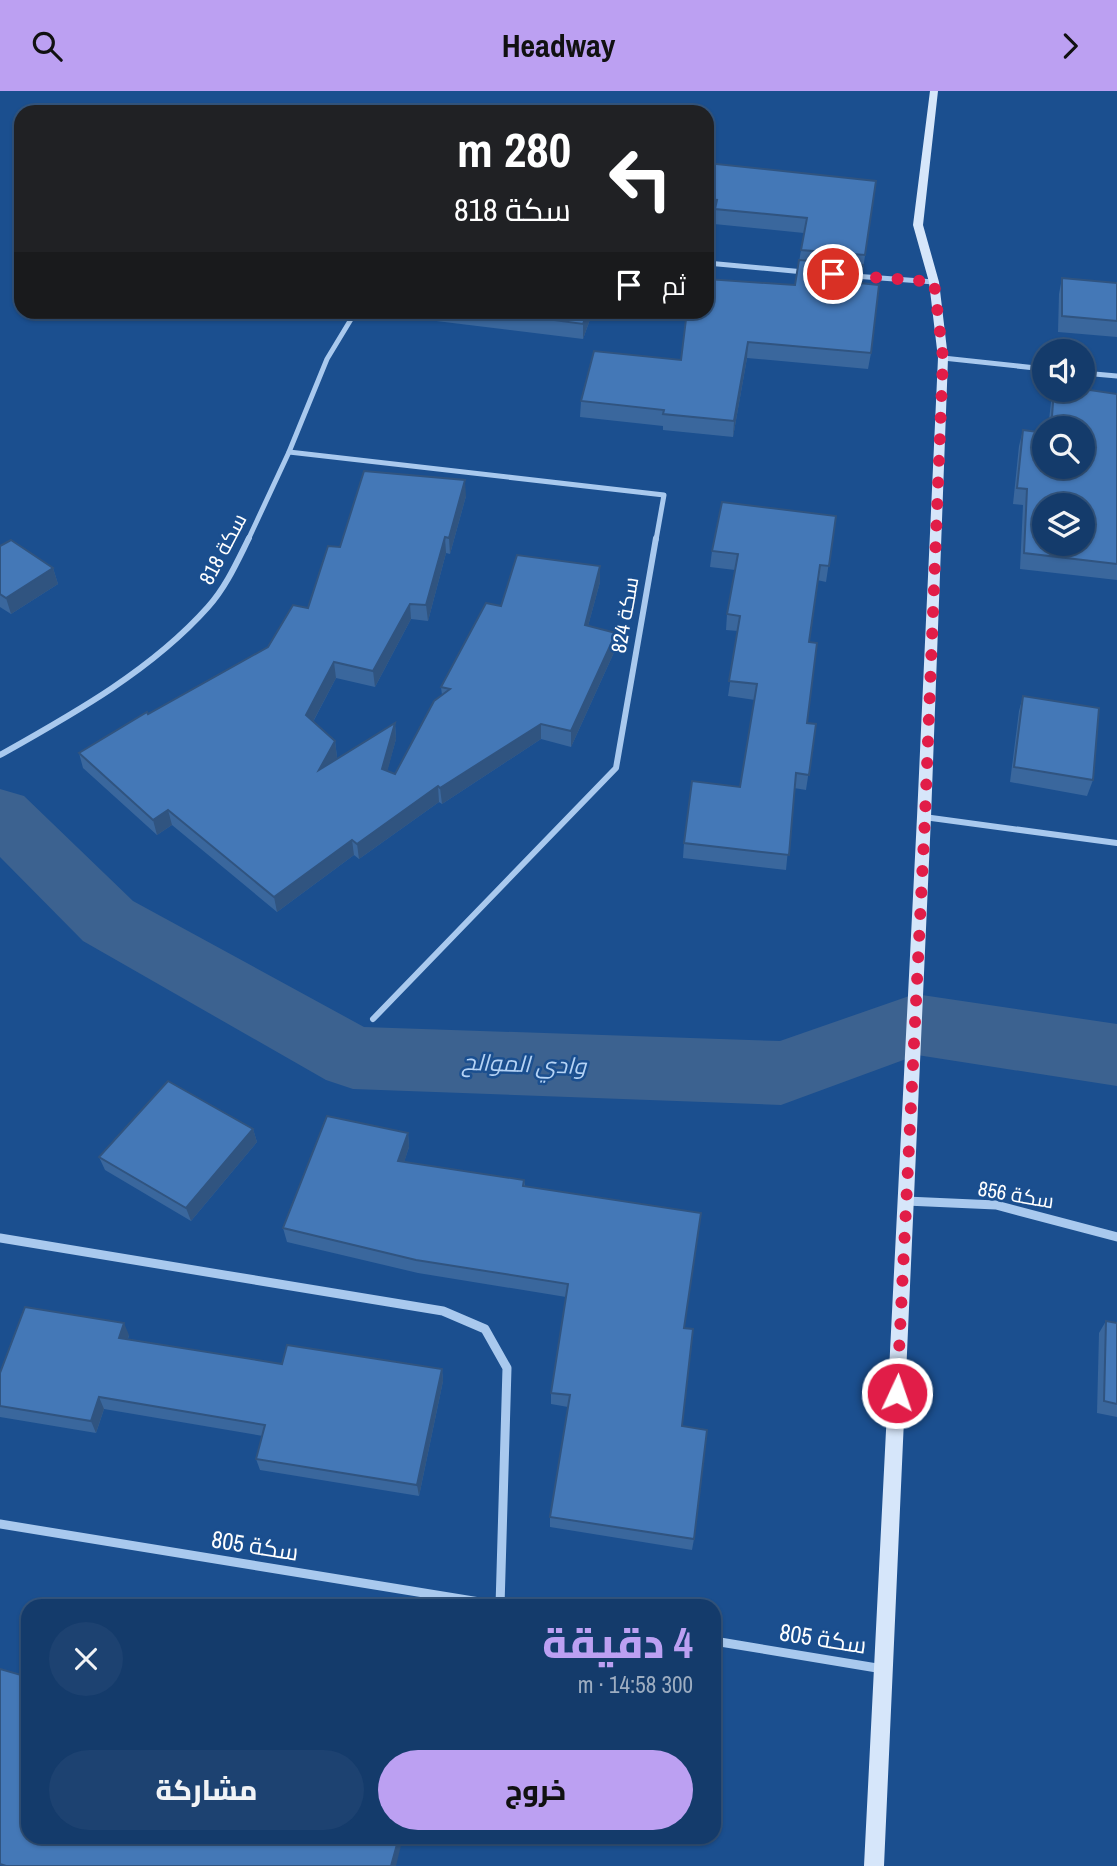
<!DOCTYPE html>
<html lang="ar">
<head>
<meta charset="utf-8">
<style>
	:root { --surface:#143b6b; --page:#1d4271; --text:#f1f3f6; --muted:#9dadc1; --line:#33557e; --accent:#bca0f2 }
	body { margin:0; font-family:"Archivo Narrow",Cairo,sans-serif; background:var(--page); color:var(--text); direction:rtl; height:100vh; display:flex; flex-direction:column; font-size:26px; white-space:nowrap }
	* { box-sizing:border-box; margin:0 }
	p { font-size:23px; color:var(--muted) }
	.icon { flex:none; width:38px; height:38px; fill:none; stroke:currentColor; stroke-width:2; stroke-linecap:round; stroke-linejoin:round }
	.map { position:relative; flex:1; overflow:hidden; direction:ltr }
	.panel { position:absolute; left:21px; top:1508px; width:700px; height:245px; display:flex; flex-direction:column; background:var(--surface); border-radius:21px; box-shadow:0 2px 5px #0004,0 0 0 2px var(--line); direction:rtl }
	.panel>* { flex:none }
	.top-card { position:absolute; left:14px; top:14px; width:700px; height:214px; border-radius:21px; box-shadow:0 2px 5px #0004,0 0 0 2px var(--line); direction:rtl; background:#202124; color:#fff; overflow:hidden }
	.controls { position:absolute; left:1032px; top:248px; display:grid; gap:14px }
	.controls a { display:grid; place-items:center; width:63px; height:63px; border-radius:50%; background:var(--surface); box-shadow:0 2px 5px #0004,0 0 0 2px var(--line); font-size:35px }
	.pin { position:absolute; display:grid; place-items:center; width:60px; height:60px; color:#fff; margin:-30px; border:4px solid #fff; border-radius:50%; box-shadow:0 2px 7px #0007 }
	.me { position:absolute; width:77px; margin:-38px; rotate:3deg; stroke-linejoin:round; filter:drop-shadow(0 0 5px #0008) }
	.turn { display:flex; align-items:center; gap:24px; height:147px; padding:0 28px; font-size:32px }
	.turn .icon { width:91px; height:91px; stroke-width:2.5 }
	.turn b { display:block; font-size:49px; line-height:60px }
	.then { display:flex; align-items:center; height:66px; padding:0 28px; background:#0003; gap:14px; font-size:26px }
	.round { display:grid; place-items:center; flex:none; width:74px; height:74px; border-radius:37px; background:var(--page) }
	.summary { display:flex; align-items:center; justify-content:space-between; height:119px; padding:0 28px }
	h1 { font-size:42px; font-weight:800; line-height:52px; color:var(--accent) }
	.primary-button { display:flex; gap:14px; margin-top:auto; padding:14px 28px }
	.primary-button a { flex:1; height:80px; border-radius:42px; background:var(--accent); color:#111; font-size:28px; font-weight:800; line-height:80px; text-align:center }
	.primary-button a+a { background:var(--page); color:var(--text) }
	header { display:flex; justify-content:space-between; align-items:center; height:91px; padding:0 28px; background:var(--accent); color:#111; font-size:32px; font-weight:800 }
	.map>svg:first-child { display:block }
	.lines { fill:none; stroke-linecap:round; stroke-linejoin:round }
	.river { fill:#3c6290; fill-rule:evenodd }
	.street-far2 { stroke:#a9c9ee; stroke-width:5 }
	.street-far1 { stroke:#a9c9ee; stroke-width:6 }
	.street { stroke:#a9c9ee; stroke-width:9 }
	.secondary { fill:#d6e6fa; fill-rule:evenodd }
	.wall { fill:#3a679d }
	.shaded-wall { fill:#305480 }
	.building { fill:#4478b7; stroke:#305480; stroke-width:2; fill-rule:evenodd }
	.route { stroke:#e11d48; stroke-width:12; stroke-dasharray:0 21.6 }
	.labels { text-anchor:middle; stroke-width:5; stroke-linejoin:round; paint-order:stroke }
	.street-label { font-size:21px; fill:#fff; stroke:#1b4f8f }
	.water-label { font-size:23px; font-style:italic; fill:#b5d3f5; stroke:#1b4f8f }
	.near-street-label { font-size:24px; fill:#fff; stroke:#1b4f8f }
</style>
</head>
<body>
<header><svg class="icon" aria-label="forward" viewBox="0 0 24 24"><path d="M9 5l7 7-7 7"/></svg>Headway<svg class="icon" aria-label="search" viewBox="0 0 24 24"><circle cx="10" cy="10" r="6"/><path d="M15 15l6 6"/></svg></header>
<div class="map">
<svg width="1117" height="1775" viewBox="0 0 1117 1775">
	<rect width="100%" height="100%" fill="#1b4f8f"/>
	<g class="lines">
		<polygon class="river" points="0,698 24,705 133,810 364,936 780,950 915,903 1117,933 1117,995 917,964 781,1014 353,998 326,989 83,850 0,766"/>
		<g class="street-far2">
			<polyline points="707,172 804,181"/>
			<polyline points="854,185 934,191"/>
			<polyline points="943,267 1045,278"/>
			<polyline points="1083,282 1117,285"/>
			<polyline points="289,361 664,404 656,449"/>
			<polyline points="248,449 289,361 327,268 356,220"/>
		</g>
		<g class="street-far1">
			<path d="M0,664C73,623 152,579 208,516C226,496 237,471 249,447"/>
			<polyline points="924,726 1117,752"/>
			<polyline points="373,928 616,677 656,447"/>
		</g>
		<g class="street">
			<polyline points="906,1110 996,1114 1117,1146"/>
			<polyline points="0,1147 443,1220 485,1238 507,1277 500,1515"/>
			<polyline points="0,1433 504,1515"/>
			<polyline points="714,1550 883,1578"/>
		</g>
		<polygon class="secondary" points="930,0 938,0 923,134 939,191 948,267 931,726 884,1775 864,1775 917,726 938,267 929,191 913,134"/>
	</g>
	<g class="wall">
		<polygon points="707,72 876,90 861,192 871,262 868,278 747,267 733,346 663,339 663,335 580,326 581,310 681,269 795,194 804,142 714,133 715,124 707,123"/>
		<polygon points="1062,187 1117,192 1117,246 1058,241 1059,203"/>
		<polygon points="428,220 593,220 583,248 428,229"/>
		<polygon points="1053,299 1083,299 1117,303 1117,489 1020,478 1023,414 1013,413 1019,355 1023,339 1045,376 1083,338 1048,338 1051,311"/>
		<polygon points="466,405 450,463 446,462 428,530 411,528 375,596 336,587 313,631 335,650 337,666 335,669 395,632 396,648 387,680 395,683 442,604 441,596 501,515 600,491 588,535 616,557 571,656 541,648 442,713 439,711 359,768 354,764 277,821 172,734 157,744 83,677 79,662 268,556 308,517 340,456"/>
		<polygon points="836,425 826,491 817,489 809,551 807,632 816,633 806,699 794,697 786,779 683,767 684,752 740,696 755,609 728,605 738,540 726,539 727,523 735,479 710,476 712,460"/>
		<polygon points="0,455 53,477 58,493 11,523 0,516"/>
		<polygon points="1023,605 1093,689 1087,705 1010,691 1019,620"/>
		<polygon points="253,1038 257,1051 191,1130 105,1079 99,1066"/>
		<polygon points="408,1042 409,1056 404,1071 524,1089 525,1095 685,1237 682,1335 694,1448 692,1459 550,1436 550,1426 568,1316 551,1313 551,1302 566,1206 418,1182 287,1151 283,1137"/>
		<polygon points="1106,1230 1117,1232 1117,1326 1097,1322 1099,1242"/>
		<polygon points="129,1244 128,1248 282,1273 442,1278 443,1290 419,1405 260,1379 256,1368 263,1345 104,1318 96,1342 0,1326 0,1282"/>
	</g>
	<g class="shaded-wall">
		<polygon points="588,220 593,220 583,248 583,233"/>
		<polygon points="748,251 747,267 733,346 734,330"/>
		<polygon points="465,389 466,405 450,463 449,447"/>
		<polygon points="445,446 446,462 428,530 426,514"/>
		<polygon points="600,475 600,491 584,550 585,534"/>
		<polygon points="53,477 58,493 11,523 6,507"/>
		<polygon points="410,513 411,528 375,596 373,580"/>
		<polygon points="616,542 616,557 571,656 571,640"/>
		<polygon points="334,571 336,587 308,640 306,624"/>
		<polygon points="395,632 396,648 384,693 382,678"/>
		<polygon points="541,633 541,648 442,713 440,697"/>
		<polygon points="335,650 337,666 321,695 319,679"/>
		<polygon points="438,695 439,711 359,768 357,753"/>
		<polygon points="168,719 172,734 157,744 153,729"/>
		<polygon points="352,749 354,764 277,821 274,806"/>
		<polygon points="253,1038 257,1051 191,1130 186,1117"/>
		<polygon points="408,1042 409,1056 400,1084 398,1070"/>
		<polygon points="124,1232 129,1244 124,1259 119,1247"/>
		<polygon points="442,1278 443,1290 419,1405 417,1394"/>
		<polygon points="99,1306 104,1318 96,1342 91,1330"/>
		<polygon points="399,1746 403,1746 396,1775 391,1775"/>
	</g>
	<g class="building">
		<polygon points="707,72 876,90 865,164 801,159 807,127 715,118 717,109 707,108"/>
		<polygon points="799,169 863,174 860,192 879,194 871,262 748,251 734,330 663,323 664,319 581,310 594,260 681,269 687,220 707,220 707,188 795,194"/>
		<polygon points="1062,187 1117,192 1117,230 1062,225"/>
		<polygon points="488,220 588,220 583,233"/>
		<path d="M1083,298L1117,303V473L1024,462L1027,398L1017,397L1023,339L1045,342V376H1083V338H1051L1054,299ZM1045,415H1083V453H1045Z"/>
		<polygon points="364,380 465,389 449,447 445,446 426,514 410,513 373,580 334,571 306,624 335,650 319,679 395,632 382,678 395,683 434,610 450,598 441,596 486,512 501,515 517,464 600,475 585,534 616,542 571,640 541,633 440,697 438,695 357,753 352,749 274,806 168,719 153,729 79,662 147,621 148,623 268,556 293,514 308,517 328,455 340,456"/>
		<polygon points="722,411 836,425 829,475 820,474 809,551 817,552 807,632 816,633 809,684 796,682 789,764 684,752 692,690 740,696 757,593 729,590 740,525 727,523 738,463 712,460"/>
		<polygon points="11,449 53,477 6,507 0,503 0,455"/>
		<polygon points="1023,605 1099,617 1093,689 1014,676"/>
		<polygon points="168,990 253,1038 186,1117 99,1066"/>
		<polygon points="327,1025 408,1042 398,1070 524,1089 523,1095 701,1122 684,1237 693,1238 682,1335 707,1339 694,1448 550,1426 570,1304 551,1302 568,1193 416,1169 283,1137"/>
		<polygon points="25,1216 124,1232 119,1247 282,1273 287,1254 442,1278 417,1394 256,1368 265,1334 99,1306 91,1330 0,1315 0,1282"/>
		<polygon points="1106,1230 1117,1232 1117,1313 1104,1310"/>
		<polygon points="0,1578 28,1586 28,1746 399,1746 391,1775 6,1775 0,1773"/>
	</g>
	<g class="lines">
		<polyline class="route" points="833,183 934,191 943,267 925,726 897,1302"/>
	</g>
	<g class="labels">
		<g class="street-label">
			<text transform="translate(223 458) rotate(-62)" y="7">سكة 818</text>
			<text transform="translate(625 524) rotate(-80)" y="7">سكة 824</text>
			<text transform="translate(1016 1104) rotate(10)" y="7">سكة 856</text>
		</g>
		<g class="water-label">
			<text transform="translate(524 973) rotate(2)" y="8">وادي الموالح</text>
		</g>
		<g class="near-street-label">
			<text transform="translate(255 1455) rotate(9)" y="8">سكة 805</text>
			<text transform="translate(823 1548) rotate(9)" y="8">سكة 805</text>
		</g>
	</g>
</svg>
<div class="controls">
<a><svg class="icon" aria-label="sound" viewBox="0 0 24 24"><path d="M4 9h4l5-4v14l-5-4H4zM17 9q2 3 0 6"/></svg></a>
<a><svg class="icon" aria-label="search" viewBox="0 0 24 24"><circle cx="10" cy="10" r="6"/><path d="M15 15l6 6"/></svg></a>
<a><svg class="icon" aria-label="layers" viewBox="0 0 24 24"><path d="M12 4l9 5-9 5-9-5zM3 14l9 5 9-5"/></svg></a>
</div>
<div class="pin" style="left:833px;top:183px;background:#d93025"><svg class="icon" aria-label="arrive" viewBox="0 0 24 24"><path d="M6 21V4h12l-3 4 3 4H6"/></svg></div>
<svg class="me" style="left:897px;top:1302px" viewBox="-20 -20 40 40"><circle r="17" fill="#e11d48" stroke="#fff" stroke-width="3"/><path d="M0-11L8 9 0 5-8 9z" fill="#fff"/></svg>
<div class="top-card">
<div class="turn"><svg class="icon" aria-label="left" viewBox="0 0 24 24"><path d="M17 20v-9H6M10 6l-5 5 5 5"/></svg><div><b>280 m</b>سكة 818</div></div>
<div class="then">ثم<svg class="icon" aria-label="arrive" viewBox="0 0 24 24"><path d="M6 21V4h12l-3 4 3 4H6"/></svg></div>
</div>
<section class="panel">
<div class="summary"><div><h1>4 دقيقة</h1><p>300 m · 14:58</p></div><a class="round"><svg class="icon" aria-label="close" viewBox="0 0 24 24"><path d="M6 6l12 12M18 6L6 18"/></svg></a></div>
<div class="primary-button"><a>خروج</a><a>مشاركة</a></div>
</section>
</div>
</body>
</html>
